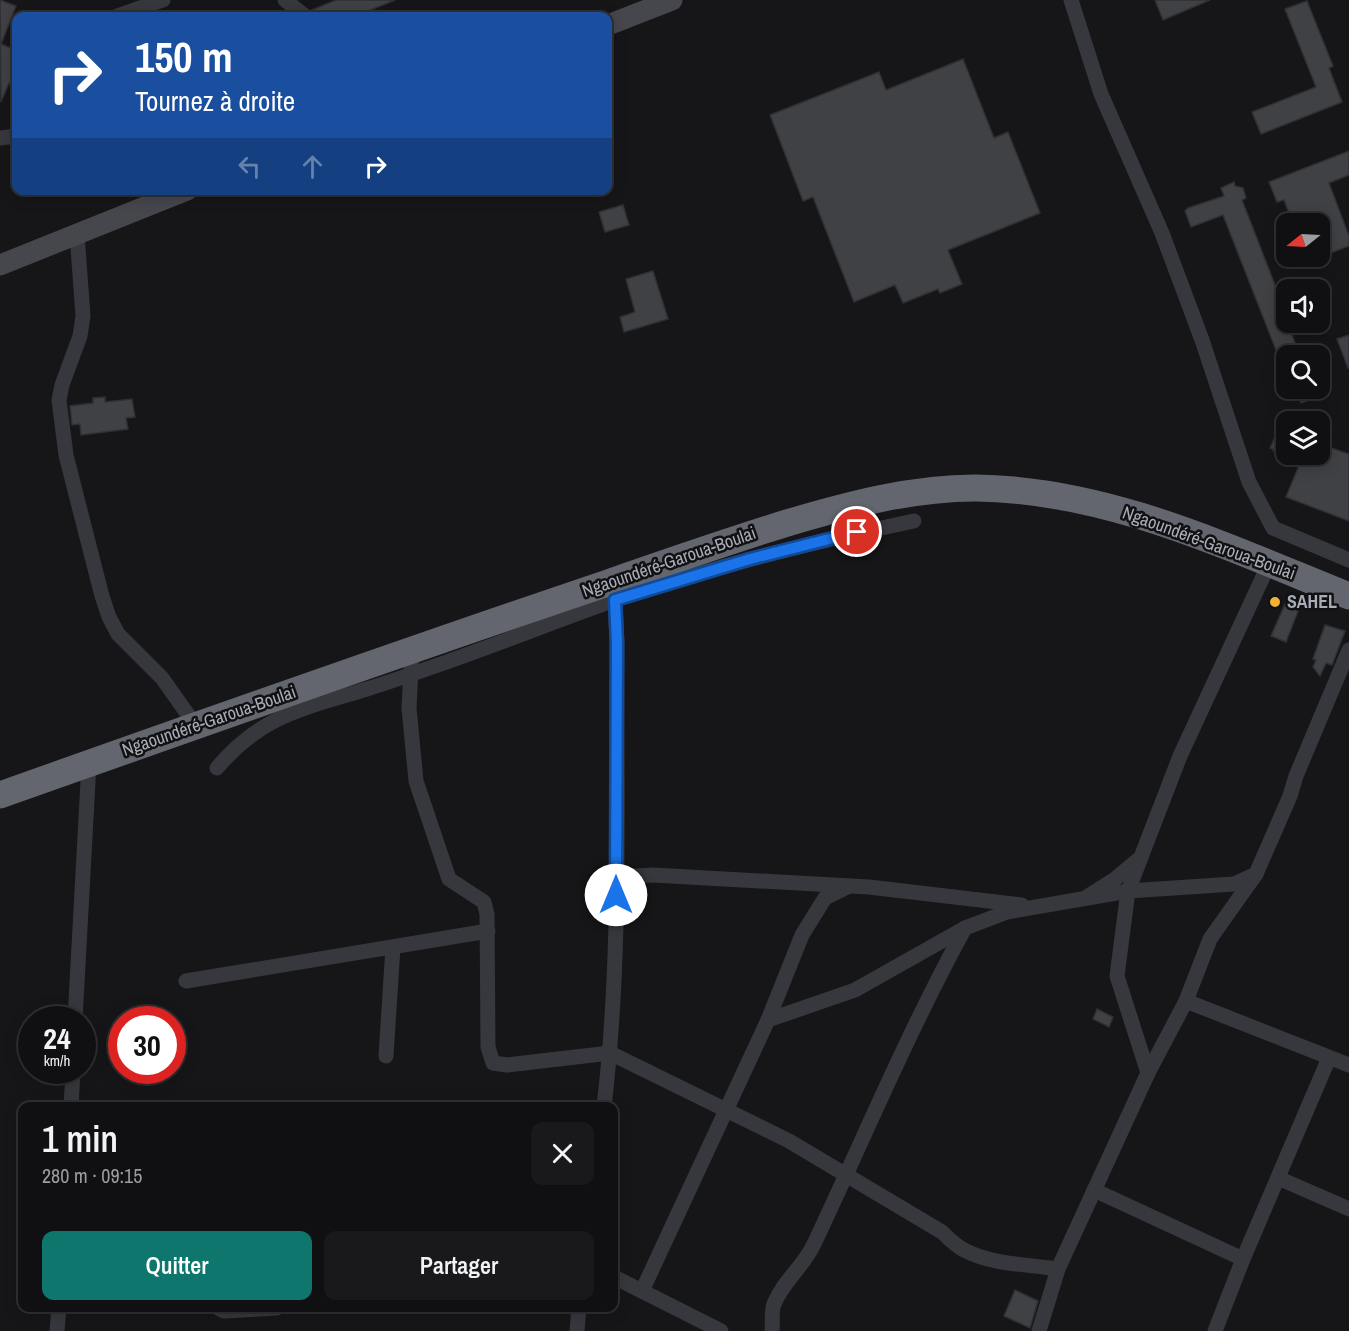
<!DOCTYPE html>
<html lang="fr">
<head>
<meta charset="utf-8">
<style>
	:root { --surface:#101012; --page:#19191b; --text:#f1f3f6; --muted:#9c9d9f; --line:#303032; --accent:#0f766e }
	body { margin:0; font-family:"Archivo Narrow",sans-serif; background:var(--page); color:var(--text); height:100vh; display:flex; flex-direction:column; font-size:22px; white-space:nowrap }
	* { box-sizing:border-box; margin:0 }
	p { font-size:20px; color:var(--muted) }
	.icon { flex:none; width:33px; height:33px; fill:none; stroke:currentColor; stroke-width:2; stroke-linecap:round; stroke-linejoin:round }
	.map { position:relative; flex:1; overflow:hidden }
	.panel { position:absolute; left:18px; top:1102px; width:600px; height:210px; display:flex; flex-direction:column; background:var(--surface); border-radius:12px; box-shadow:0 3px 15px #0003,0 0 0 2px var(--line) }
	.panel>* { flex:none }
	.banner { position:absolute; left:12px; top:12px; width:600px; height:183px; border-radius:12px; box-shadow:0 3px 15px #0003,0 0 0 2px var(--line); background:#1a4fa0; color:#fff; overflow:hidden }
	.needle { width:39px; rotate:252deg }
	.fabs { position:absolute; left:1276px; top:213px; display:grid; gap:12px }
	.fabs a { display:grid; place-items:center; width:54px; height:54px; border-radius:12px; background:var(--surface); box-shadow:0 3px 15px #0003,0 0 0 2px var(--line); font-size:30px }
	.speed { position:absolute; left:18px; top:1006px; display:flex; gap:12px; font-size:30px; font-weight:700; text-align:center }
	.speed>* { display:grid; place-content:center; width:78px; height:78px; border-radius:50%; background:var(--surface); box-shadow:0 3px 15px #0003,0 0 0 2px var(--line); line-height:1 }
	.speed small { font-size:15px; font-weight:400 }
	.speed .limit { border:9px solid #d22; background:#fff; color:#111 }
	.pin { position:absolute; display:grid; place-items:center; width:51px; height:51px; color:#fff; margin:-26px; border:3px solid #fff; border-radius:50%; box-shadow:0 2px 6px #0007 }
	.me { position:absolute; width:66px; margin:-33px; rotate:0deg; stroke-linejoin:round; filter:drop-shadow(0 0 4px #0008) }
	.turn { display:flex; align-items:center; gap:21px; height:126px; padding:0 24px; font-size:27px }
	.turn .icon { width:78px; height:78px; stroke-width:2.5 }
	.turn b { display:block; font-size:42px; line-height:51px }
	.lanes { display:flex; align-items:center; height:57px; padding:0 24px; background:#0003; justify-content:center; gap:30px; direction:ltr }
	.lanes .off { opacity:.35 }
	.round { display:grid; place-items:center; flex:none; width:63px; height:63px; border-radius:12px; background:var(--page) }
	.headline { display:flex; align-items:center; justify-content:space-between; height:102px; padding:0 24px }
	h1 { font-size:36px; font-weight:600; line-height:45px }
	.primary-button { display:flex; gap:12px; margin-top:auto; padding:12px 24px }
	.primary-button a { flex:1; height:69px; border-radius:12px; background:var(--accent); color:#fff; font-size:24px; font-weight:600; line-height:69px; text-align:center }
	.primary-button a+a { background:var(--page); color:var(--text) }
	.map>svg:first-child { display:block }
	.building { fill:#404145; stroke:#303034; stroke-width:1.5 }
	.lines { fill:none; stroke-linecap:round; stroke-linejoin:round }
	.street { stroke:#37383d; stroke-width:15 }
	.secondary { stroke:#45474d; stroke-width:21 }
	.highway { stroke:#63666e; stroke-width:27 }
	.route-casing { stroke:#114b97; stroke-width:15 }
	.route { stroke:#1a73e8; stroke-width:10 }
	.poi-dot { fill:#f2b134; stroke:#111113; stroke-width:2 }
	.labels { text-anchor:middle; stroke-width:5; stroke-linejoin:round; paint-order:stroke }
	.street-label { font-size:18px; fill:#a8adb8; stroke:#111113 }
	.poi-label { font-size:18px; font-weight:bold; fill:#a8adb8; stroke:#111113; text-anchor:start }
</style>
</head>
<body>
<div class="map">
<svg width="1349" height="1331" viewBox="0 0 1349 1331">
	<rect width="100%" height="100%" fill="#161618"/>
	<g class="building">
		<polygon points="0,0 16,6 1,44 16,50 16,86 9,83 1,102"/>
		<polygon points="336,0 395,0 356,16 315,16 312,10"/>
		<polygon points="1155,0 1210,0 1163,20"/>
		<polygon points="1307,1 1333,66 1329,68 1342,102 1261,134 1252,112 1316,87 1285,9"/>
		<polygon points="963,59 994,138 1008,132 1040,213 948,250 962,284 940,293 938,289 903,303 895,285 854,302 813,197 803,201 770,115 879,72 886,90"/>
		<polygon points="1349,151 1349,175 1329,183 1349,236 1349,246 1320,257 1320,224 1293,224 1284,200 1277,202 1269,182"/>
		<polygon points="1234,182 1235,186 1243,188 1246,198 1242,200 1277,290 1287,322 1300,356 1287,356 1287,378 1223,215 1191,227 1185,211 1188,208 1224,196 1221,188"/>
		<polygon points="623,205 629,225 605,232 599,212"/>
		<polygon points="653,271 668,319 624,332 620,317 635,312 626,279"/>
		<polygon points="1349,335 1349,368 1348,368 1337,339"/>
		<polygon points="1296,388 1318,388 1312,399 1301,403"/>
		<polygon points="105,397 105,402 132,399 135,417 126,418 128,429 81,435 80,424 72,425 70,406 93,403 93,398"/>
		<polygon points="1279,428 1287,431 1287,454 1320,454 1320,444 1349,454 1349,521 1286,497 1300,463 1273,451 1274,450 1270,448"/>
		<polygon points="1286,602 1300,606 1286,642 1271,636"/>
		<polygon points="1325,625 1345,631 1332,665 1326,663 1320,676 1313,667 1316,660 1313,659"/>
		<polygon points="1097,1009 1113,1017 1109,1027 1093,1019"/>
		<polygon points="1015,1290 1038,1301 1030,1328 1004,1316"/>
	</g>
	<g class="lines">
		<g class="street">
			<polyline points="285,0 305,16"/>
			<polyline points="1071,0 1101,94 1162,233 1202,340 1249,482 1273,528 1349,560"/>
			<polyline points="117,16 163,0"/>
			<polyline points="0,138 16,136"/>
			<polyline points="77,234 83,316 80,336 62,385 59,400 66,455 82,518 102,596 109,617 118,634 162,678 196,726"/>
			<path d="M412,649L409,708L416,781L449,879L484,902L487,914L488,1047L493,1063L507,1065L610,1053L789,1141L942,1232C948,1238 956,1246 964,1250C993,1265 1025,1264 1058,1269"/>
			<path d="M217,768C261,715 305,708 367,689C393,681 418,672 444,663C501,643 558,620 615,600C712,567 813,542 914,521"/>
			<polyline points="616,877 653,875 869,887 1022,905"/>
			<polyline points="1088,896 1115,879 1139,859"/>
			<polyline points="186,981 488,931"/>
			<polyline points="1186,1001 1349,1065"/>
			<polyline points="75,1020 89,763"/>
			<polyline points="768,1020 855,990 965,928 1007,912 1128,891 1234,884 1256,874"/>
			<polyline points="386,1056 393,947"/>
			<polyline points="1148,1073 1117,976 1128,891 1180,756 1269,564"/>
			<polyline points="71,1107 73,1071"/>
			<path d="M604,1107C622,953 616,798 617,643L615,600"/>
			<polyline points="1278,1178 1349,1209"/>
			<polyline points="1094,1190 1243,1259"/>
			<polyline points="614,1277 721,1331"/>
			<polyline points="642,1291 768,1020 802,935 825,898 849,886"/>
			<polyline points="218,1308 224,1311 277,1308"/>
			<polyline points="57,1331 59,1308"/>
			<polyline points="577,1331 579,1308"/>
			<path d="M772,1331C773,1323 771,1312 774,1304C783,1281 804,1266 814,1244C864,1138 909,1030 965,928"/>
			<polyline points="1039,1331 1058,1269 1148,1073 1186,1001 1210,939 1256,874 1290,796 1296,776 1349,650"/>
			<polyline points="1215,1331 1243,1259 1329,1058"/>
		</g>
		<g class="secondary">
			<polyline points="608,25 672,0"/>
			<polyline points="0,265 187,190"/>
		</g>
		<path class="highway" d="M0,795C201,724 403,652 605,584C665,563 726,542 787,523C848,505 911,488 975,488C1107,489 1229,548 1349,596"/>
	</g>
	<g class="lines">
		<g class="route-casing">
			<polyline id="route" points="616,895 617,643 615,600 750,559 857,532"/>
		</g>
		<use href="#route" class="route"/>
	</g>
	<circle class="poi-dot" cx="1275" cy="602" r="6"/>
	<g class="labels">
		<g class="street-label">
			<text transform="translate(1209 543) rotate(20)" y="6">Ngaoundéré-Garoua-Boulai</text>
			<text transform="translate(669 562) rotate(-19)" y="6">Ngaoundéré-Garoua-Boulai</text>
			<text transform="translate(209 721) rotate(-19)" y="6">Ngaoundéré-Garoua-Boulai</text>
		</g>
		<g class="poi-label">
			<text x="1287" y="608">SAHEL</text>
		</g>
	</g>
</svg>
<div class="fabs">
<a><svg class="needle" viewBox="-14 -14 28 28"><path d="M0-13l5 13h-10z" fill="#e53935"/><path d="M0 13l5-13h-10z" fill="#9c9d9f"/></svg></a>
<a><svg class="icon" aria-label="sound" viewBox="0 0 24 24"><path d="M4 9h4l5-4v14l-5-4H4zM17 9q2 3 0 6"/></svg></a>
<a><svg class="icon" aria-label="search" viewBox="0 0 24 24"><circle cx="10" cy="10" r="6"/><path d="M15 15l6 6"/></svg></a>
<a><svg class="icon" aria-label="layers" viewBox="0 0 24 24"><path d="M12 4l9 5-9 5-9-5zM3 14l9 5 9-5"/></svg></a>
</div>
<div class="speed"><div>24<small>km/h</small></div><div class="limit">30</div></div>
<div class="pin" style="left:857px;top:532px;background:#d93025"><svg class="icon" aria-label="arrive" viewBox="0 0 24 24"><path d="M6 21V4h12l-3 4 3 4H6"/></svg></div>
<svg class="me" style="left:616px;top:895px" viewBox="-20 -20 40 40"><circle r="19" fill="#fff"/><path d="M0-13L10 11 0 6-10 11z" fill="#1a73e8"/></svg>
<div class="banner">
<div class="turn"><svg class="icon" aria-label="right" viewBox="0 0 24 24"><path d="M7 20v-9h11M14 6l5 5-5 5"/></svg><div><b>150 m</b>Tournez à droite</div></div>
<div class="lanes"><svg class="icon off" aria-label="left" viewBox="0 0 24 24"><path d="M17 20v-9H6M10 6l-5 5 5 5"/></svg><svg class="icon off" aria-label="ahead" viewBox="0 0 24 24"><path d="M12 20V5M6 11l6-6 6 6"/></svg><svg class="icon" aria-label="right" viewBox="0 0 24 24"><path d="M7 20v-9h11M14 6l5 5-5 5"/></svg></div>
</div>
<section class="panel">
<div class="headline"><div><h1>1 min</h1><p>280 m · 09:15</p></div><a class="round"><svg class="icon" aria-label="close" viewBox="0 0 24 24"><path d="M6 6l12 12M18 6L6 18"/></svg></a></div>
<div class="primary-button"><a>Quitter</a><a>Partager</a></div>
</section>
</div>
</body>
</html>
